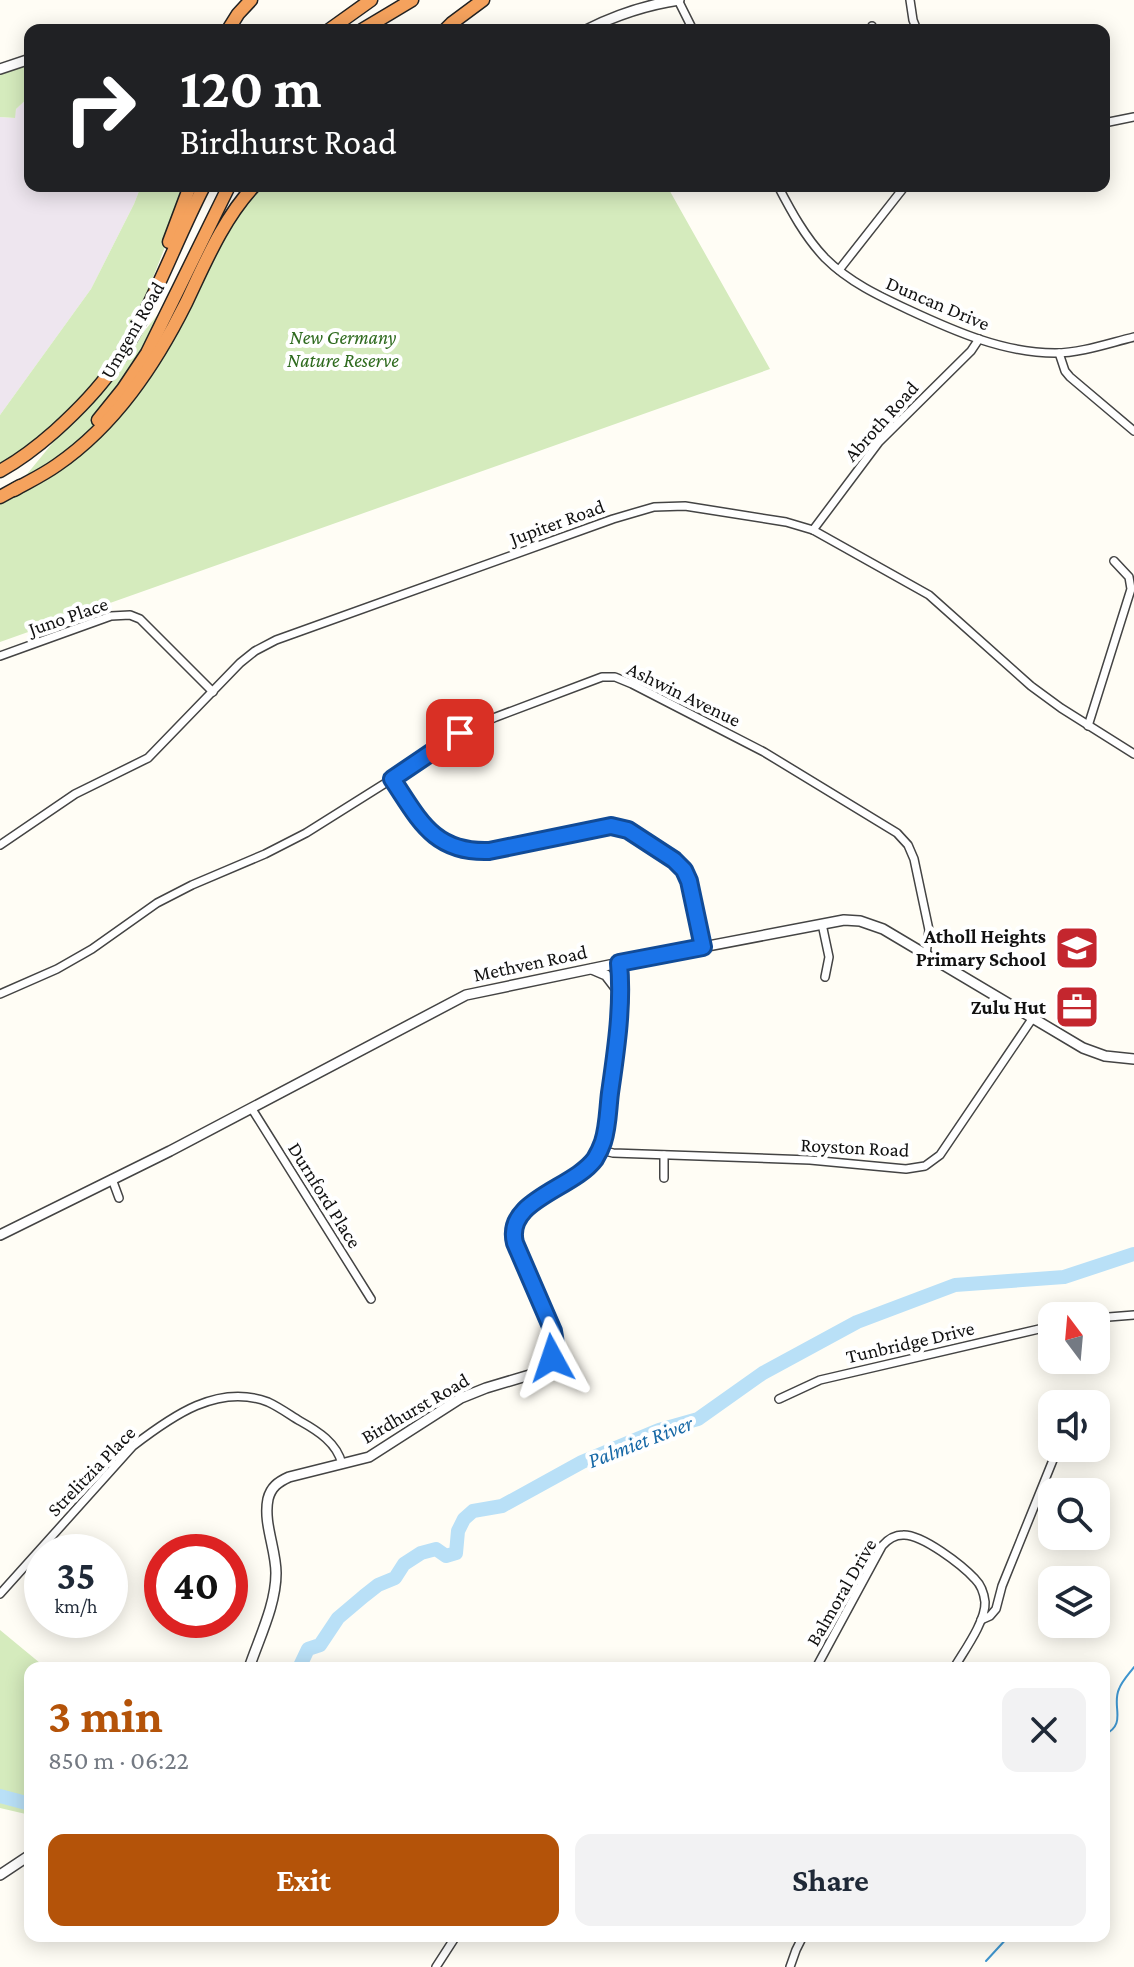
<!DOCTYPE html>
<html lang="en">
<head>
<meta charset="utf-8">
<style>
	:root { --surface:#fff; --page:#f2f2f3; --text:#1f2937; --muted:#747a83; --accent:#b45309 }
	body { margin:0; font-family:"Crimson Pro",serif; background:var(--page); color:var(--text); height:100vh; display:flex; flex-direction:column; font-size:30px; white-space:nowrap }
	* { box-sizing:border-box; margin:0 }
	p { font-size:26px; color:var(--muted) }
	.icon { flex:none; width:44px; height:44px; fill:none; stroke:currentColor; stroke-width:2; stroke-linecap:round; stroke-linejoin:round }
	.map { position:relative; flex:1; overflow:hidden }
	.drawer { position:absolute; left:24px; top:1662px; width:1086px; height:280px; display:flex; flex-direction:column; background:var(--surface); border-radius:16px; box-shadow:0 4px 20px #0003 }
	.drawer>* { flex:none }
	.guide { position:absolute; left:24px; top:24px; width:1086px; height:168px; border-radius:16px; box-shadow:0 4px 20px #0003; background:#202124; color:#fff; overflow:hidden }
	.needle { width:52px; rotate:344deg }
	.controls { position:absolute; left:1038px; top:1302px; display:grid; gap:16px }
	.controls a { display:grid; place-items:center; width:72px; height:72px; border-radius:16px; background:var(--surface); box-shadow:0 4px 20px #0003; font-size:40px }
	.speed { position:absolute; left:24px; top:1534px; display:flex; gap:16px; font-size:40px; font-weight:700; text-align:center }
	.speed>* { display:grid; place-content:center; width:104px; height:104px; border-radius:50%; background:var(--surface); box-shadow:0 4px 20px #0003; line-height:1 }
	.speed small { font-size:20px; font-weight:400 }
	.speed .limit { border:12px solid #d22; background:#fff; color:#111 }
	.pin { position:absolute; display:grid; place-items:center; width:68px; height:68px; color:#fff; margin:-34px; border-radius:16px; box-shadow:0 4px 12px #0006 }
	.me { position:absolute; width:88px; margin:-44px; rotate:355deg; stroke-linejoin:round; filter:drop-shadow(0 0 6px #0008) }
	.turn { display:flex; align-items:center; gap:28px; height:168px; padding:0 24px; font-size:36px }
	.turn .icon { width:104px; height:104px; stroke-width:2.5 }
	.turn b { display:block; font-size:56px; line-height:68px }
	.round { display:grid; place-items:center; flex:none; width:84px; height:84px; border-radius:16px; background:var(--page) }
	.head { display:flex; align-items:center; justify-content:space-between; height:136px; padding:0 24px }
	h1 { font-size:48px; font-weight:700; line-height:60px; color:var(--accent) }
	.cta { display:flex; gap:16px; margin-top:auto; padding:16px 24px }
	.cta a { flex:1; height:92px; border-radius:16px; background:var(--accent); color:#fff; font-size:32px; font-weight:700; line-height:92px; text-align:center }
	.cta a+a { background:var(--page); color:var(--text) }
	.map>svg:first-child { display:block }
	.industrial { fill:#eee6ef }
	.green { fill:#d5ebbd }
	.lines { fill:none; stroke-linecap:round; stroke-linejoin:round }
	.stream { stroke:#3f96cf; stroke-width:2 }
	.river { stroke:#b9e0f7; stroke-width:14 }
	.minor-casing { stroke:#444; stroke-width:10 }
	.tertiary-casing { stroke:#444; stroke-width:12 }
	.motorway-casing { stroke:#222; stroke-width:15 }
	.minor { stroke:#fff; stroke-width:7 }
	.tertiary { stroke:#fff; stroke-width:9 }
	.motorway { stroke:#f5a25d; stroke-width:12 }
	.route-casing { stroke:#114b97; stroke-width:20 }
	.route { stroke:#1a73e8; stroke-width:14 }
	.labels { text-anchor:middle; stroke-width:8; stroke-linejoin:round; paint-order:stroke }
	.street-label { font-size:20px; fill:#111; stroke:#fff }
	.park-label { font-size:20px; font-style:italic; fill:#2f6b1f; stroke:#fff }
	.poi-label { font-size:20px; font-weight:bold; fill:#111; stroke:#fff; text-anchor:end }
	.water-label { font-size:22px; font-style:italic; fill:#1768a6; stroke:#fff }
</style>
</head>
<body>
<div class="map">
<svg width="1134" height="1967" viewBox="0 0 1134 1967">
	<rect width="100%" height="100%" fill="#fffdf5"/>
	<polygon class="industrial" points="30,96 30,186 141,186 134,204 91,289 0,415 0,117 14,118 16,109"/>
	<g class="green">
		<polygon points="30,60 30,96 16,109 15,118 0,117 0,71"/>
		<polygon points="141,186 189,186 141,308 111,369 86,398 0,470 0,415 91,289 134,204"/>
		<polygon points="257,186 667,186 770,369 0,642 0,494 14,490 214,246"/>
		<polygon points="0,1630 46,1668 30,1668 30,1815 0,1808"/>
	</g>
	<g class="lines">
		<g class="stream">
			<path d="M1104,1735C1128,1724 1111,1706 1119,1689C1122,1681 1129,1674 1134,1667"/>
			<polyline points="986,1961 1009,1936"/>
		</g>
		<g class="river">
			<polyline points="299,1668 308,1649 320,1645 338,1618 364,1596 378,1585 395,1578 404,1564 421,1553 436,1549 446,1556 456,1553 458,1531 464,1519 473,1511 502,1506 582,1462 659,1430 698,1419 763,1373 857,1322 955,1285 1064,1277 1134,1254"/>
			<polyline points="0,1796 30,1804"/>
		</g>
		<g class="minor-casing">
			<g id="minor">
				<polyline points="678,0 693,30"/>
				<polyline points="910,0 913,20 917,30"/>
				<polyline points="872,26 872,30"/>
				<polyline points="1104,123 1134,117"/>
				<path d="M778,186C791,211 805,237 825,258C849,282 879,296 909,310C954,331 1004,353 1055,353C1081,353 1109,343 1134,337"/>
				<polyline points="839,270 905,186"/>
				<polyline points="1059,353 1065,371 1070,377 1134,431"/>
				<polyline points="813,530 879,442 971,351 979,339"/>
				<polyline points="0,656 111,616 130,615 140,619 213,692"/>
				<polyline points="1088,726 1131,589 1129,577 1114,561"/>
				<polyline points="392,779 429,831 449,844 464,849 489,851 611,826 628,830 674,860 684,870 689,881 703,947"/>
				<polyline points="0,845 75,794 148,758 240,663 255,651 276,640 613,519 654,507 685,506 786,522 813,530 929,595 1031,686 1061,708 1134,754"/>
				<polyline points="822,924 829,957 825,977"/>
				<polyline points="0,994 57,969 92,949 157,903 192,885 265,854 306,833 392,779 460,733 496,717 602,677 615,677 632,684 764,752 897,833 908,845 914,859 929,930 926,955"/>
				<polyline points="252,1109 371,1299"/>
				<polyline points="601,1150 613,1153 810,1160 906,1169 925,1166 940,1155 1032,1019"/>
				<polyline points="664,1178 664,1155"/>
				<polyline points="112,1179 119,1198"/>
				<polyline points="1096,1318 1134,1315"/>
				<polyline points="779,1399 820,1380 1052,1326"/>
				<path d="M0,1594L133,1446C172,1416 218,1383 268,1402C279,1407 290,1415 300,1421C318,1431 337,1443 342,1464"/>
				<polyline points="981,1620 990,1616 996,1609 1002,1586 1053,1460"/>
				<path d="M816,1668L882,1546C888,1539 894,1535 903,1535C922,1534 962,1565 975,1579C981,1585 984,1593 985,1602C986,1621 964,1651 954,1668"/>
				<polyline points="436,1967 456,1936"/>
				<polyline points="790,1967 796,1950 803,1936"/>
			</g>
		</g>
		<g class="tertiary-casing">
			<g id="tertiary">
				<path d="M586,30C616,15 645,5 679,0"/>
				<polyline points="0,69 30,59"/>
				<polyline points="592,969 606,975 619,992"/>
				<polyline points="0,1235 170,1151 466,995 619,963 844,920 860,921 883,929 1083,1048 1105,1056 1134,1059"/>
				<path d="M249,1668C259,1638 276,1605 276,1573C276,1549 263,1523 268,1499C271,1487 278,1482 289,1477L369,1457L461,1398L486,1388L533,1374L545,1366L552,1358L555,1350L556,1342L553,1331L515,1243C504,1200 574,1188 595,1159C600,1152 603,1144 605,1136C610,1108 612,1078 615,1050C618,1021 622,992 619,963"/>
				<polyline points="0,1875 30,1855"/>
			</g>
		</g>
		<g class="motorway-casing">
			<g id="motorway">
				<polyline points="228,30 238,14 251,0"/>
				<polyline points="329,30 371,0"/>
				<polyline points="362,30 412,0"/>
				<polyline points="445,30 452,23 483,0"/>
				<polyline points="169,242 190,186"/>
				<polyline points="98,420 123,389 147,353 229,186"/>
				<path d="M0,471C20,460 38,446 55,431C76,412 97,391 113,368C151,312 173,246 204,186"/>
				<path d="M14,490C28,482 43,475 57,465C115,425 155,365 186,303C205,263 223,219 254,186"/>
				<polyline points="0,497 20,486"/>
			</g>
		</g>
		<use href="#minor" class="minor"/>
		<use href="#tertiary" class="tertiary"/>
		<use href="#motorway" class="motorway"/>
	</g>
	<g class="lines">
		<g class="route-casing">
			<path id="route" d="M460,733L392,779C419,819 433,853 489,851L611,826L628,830L674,860L684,870L689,881L703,947L619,963C623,1006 616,1051 610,1093C608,1109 608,1127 603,1142C601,1148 598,1154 595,1159C573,1189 504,1200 515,1243L553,1331C555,1342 556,1348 552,1358"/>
		</g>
		<use href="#route" class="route"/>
	</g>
	<defs>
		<g id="school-square" transform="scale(2.3)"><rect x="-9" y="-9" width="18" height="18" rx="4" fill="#c4262e" stroke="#fff"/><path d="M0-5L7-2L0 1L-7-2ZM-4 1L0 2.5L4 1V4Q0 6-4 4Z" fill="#fff"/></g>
		<g id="office-square" transform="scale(2.3)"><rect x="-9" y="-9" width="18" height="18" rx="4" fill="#c4262e" stroke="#fff"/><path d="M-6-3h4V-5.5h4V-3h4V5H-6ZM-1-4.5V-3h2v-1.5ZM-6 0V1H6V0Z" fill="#fff"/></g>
	</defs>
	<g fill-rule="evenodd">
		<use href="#school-square" x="1077" y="948"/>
		<use href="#office-square" x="1077" y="1007"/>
	</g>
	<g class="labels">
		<g class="street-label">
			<text transform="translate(938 303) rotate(23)" y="7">Duncan Drive</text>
			<text transform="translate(132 330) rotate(-60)" y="7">Umgeni Road</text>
			<text transform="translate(881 421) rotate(-48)" y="7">Abroth Road</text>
			<text transform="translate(557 522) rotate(-20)" y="7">Jupiter Road</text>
			<text transform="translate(68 616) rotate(-19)" y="7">Juno Place</text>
			<text transform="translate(684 694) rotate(26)" y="7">Ashwin Avenue</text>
			<text transform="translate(530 963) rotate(-12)" y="7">Methven Road</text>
			<text transform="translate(855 1147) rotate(3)" y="7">Royston Road</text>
			<text transform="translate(325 1195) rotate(58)" y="7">Durnford Place</text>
			<text transform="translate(910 1342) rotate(-13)" y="7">Tunbridge Drive</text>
			<text transform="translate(415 1408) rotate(-30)" y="7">Birdhurst Road</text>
			<text transform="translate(91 1471) rotate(-46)" y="7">Strelitzia Place</text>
			<text transform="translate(841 1592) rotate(-60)" y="7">Balmoral Drive</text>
		</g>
		<g class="park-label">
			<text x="343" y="344">New Germany<tspan x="343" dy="23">Nature Reserve</tspan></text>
		</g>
		<g class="poi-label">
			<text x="1046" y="943">Atholl Heights<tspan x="1046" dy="23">Primary School</tspan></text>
			<text x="1046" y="1014">Zulu Hut</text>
		</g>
		<g class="water-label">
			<text transform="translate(640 1441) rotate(-21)" y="8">Palmiet River</text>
		</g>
	</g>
</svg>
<div class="controls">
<a><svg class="needle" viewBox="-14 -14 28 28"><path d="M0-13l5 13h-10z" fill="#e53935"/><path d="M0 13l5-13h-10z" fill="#747a83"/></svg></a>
<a><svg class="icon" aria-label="sound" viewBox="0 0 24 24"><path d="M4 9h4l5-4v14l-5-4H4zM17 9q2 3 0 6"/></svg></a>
<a><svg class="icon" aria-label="search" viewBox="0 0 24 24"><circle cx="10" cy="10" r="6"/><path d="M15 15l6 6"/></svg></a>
<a><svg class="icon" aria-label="layers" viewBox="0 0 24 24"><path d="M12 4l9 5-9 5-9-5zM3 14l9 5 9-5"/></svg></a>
</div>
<div class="speed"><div>35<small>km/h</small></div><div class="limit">40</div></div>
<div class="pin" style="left:460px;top:733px;background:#d93025"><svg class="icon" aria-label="arrive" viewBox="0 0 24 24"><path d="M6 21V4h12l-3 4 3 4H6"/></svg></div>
<svg class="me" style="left:552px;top:1358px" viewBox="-20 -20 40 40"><path d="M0-17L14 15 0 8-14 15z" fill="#1a73e8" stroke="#fff" stroke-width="4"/></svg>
<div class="guide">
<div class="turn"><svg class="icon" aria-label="right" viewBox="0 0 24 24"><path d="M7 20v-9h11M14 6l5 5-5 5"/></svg><div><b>120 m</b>Birdhurst Road</div></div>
</div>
<section class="drawer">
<div class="head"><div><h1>3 min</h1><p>850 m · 06:22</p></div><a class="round"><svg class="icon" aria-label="close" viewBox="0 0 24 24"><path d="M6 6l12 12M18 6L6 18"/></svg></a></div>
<div class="cta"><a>Exit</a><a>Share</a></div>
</section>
</div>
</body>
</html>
